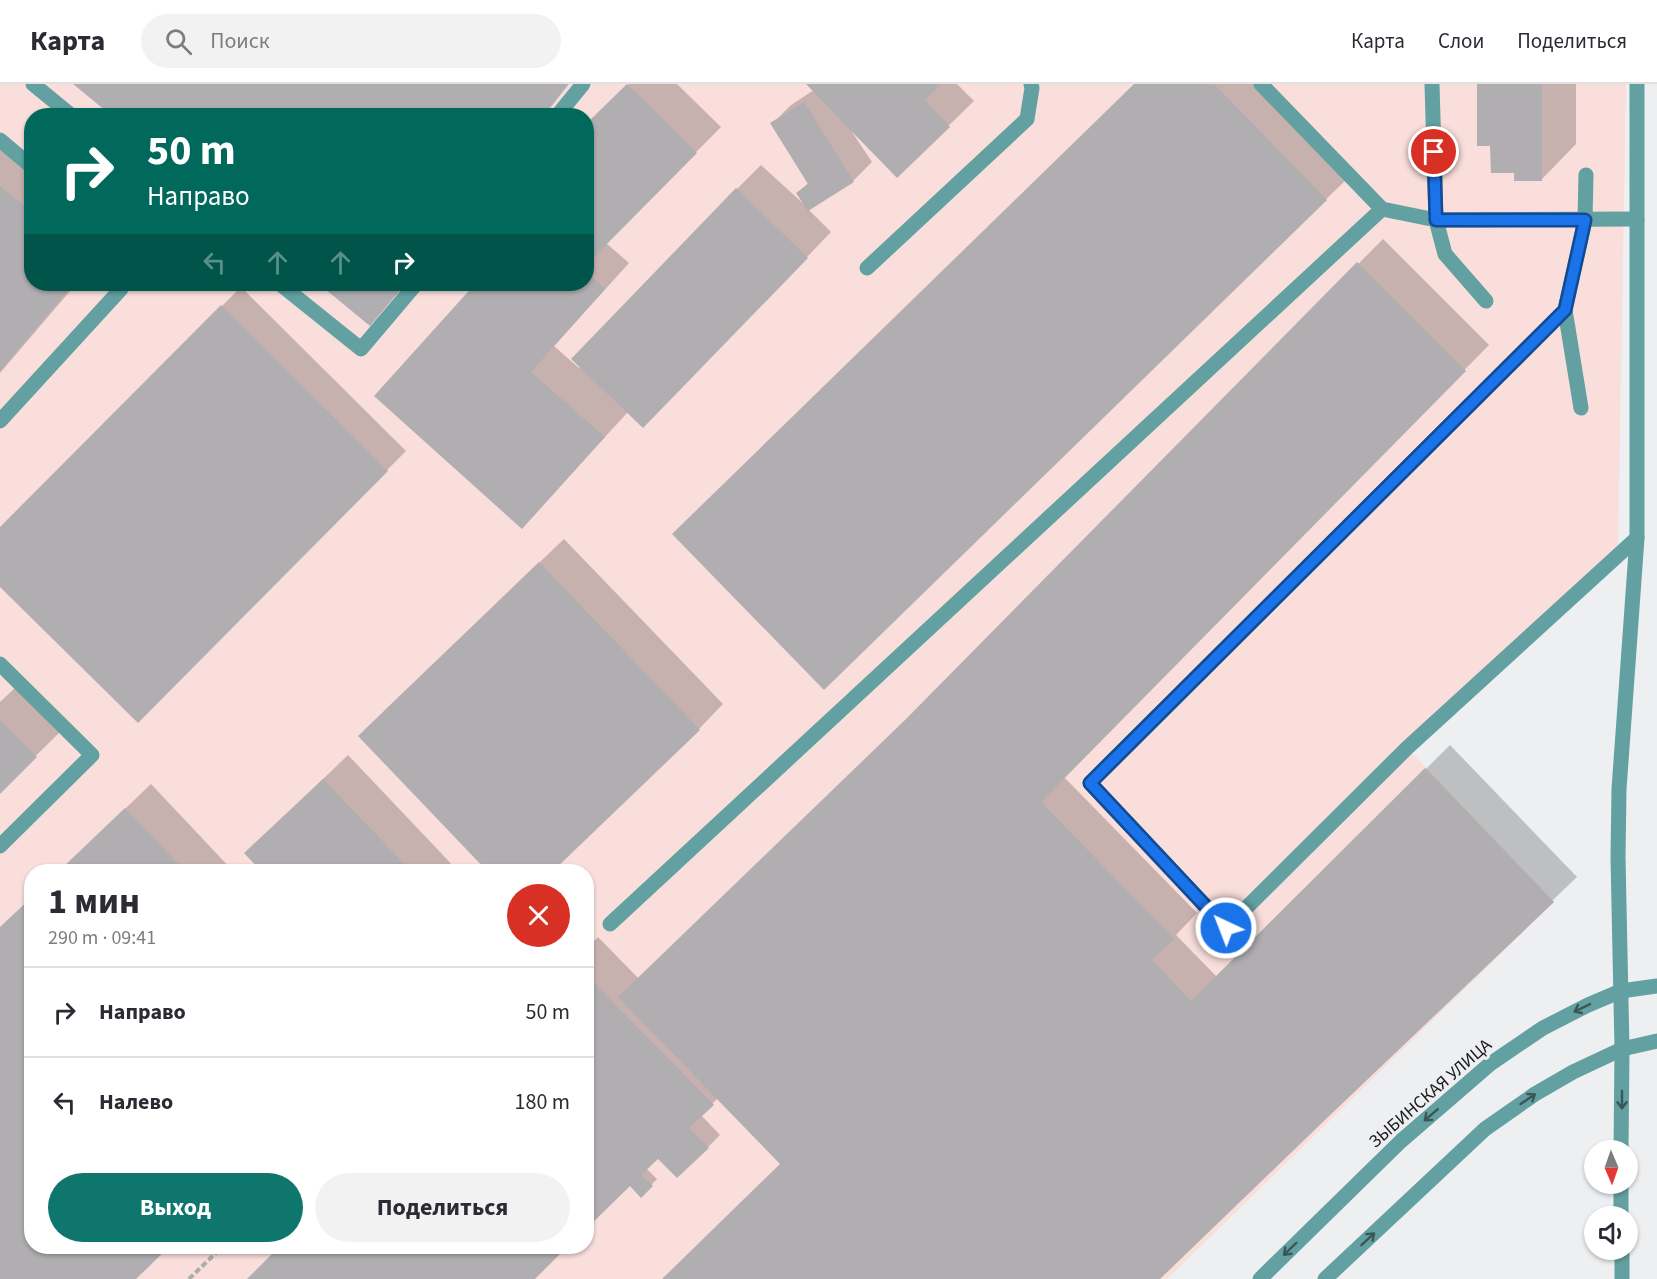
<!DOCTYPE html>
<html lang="ru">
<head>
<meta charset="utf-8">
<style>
	:root { --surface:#fff; --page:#f2f2f3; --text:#2b2b33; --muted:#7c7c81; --line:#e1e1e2; --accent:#0f766e }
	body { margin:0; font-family:"Source Sans 3",sans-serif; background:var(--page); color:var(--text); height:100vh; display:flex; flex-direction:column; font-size:22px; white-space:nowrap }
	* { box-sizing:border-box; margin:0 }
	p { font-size:20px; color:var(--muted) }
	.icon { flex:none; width:33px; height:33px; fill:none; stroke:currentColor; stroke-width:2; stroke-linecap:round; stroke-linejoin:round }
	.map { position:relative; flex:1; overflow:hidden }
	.panel { position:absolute; left:24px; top:780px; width:570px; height:390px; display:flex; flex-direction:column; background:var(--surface); border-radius:24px; box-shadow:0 2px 4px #0004 }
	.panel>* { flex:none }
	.top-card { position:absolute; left:24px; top:24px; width:570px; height:183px; border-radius:24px; box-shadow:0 2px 4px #0004; background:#00695c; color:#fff; overflow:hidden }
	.needle { width:39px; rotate:178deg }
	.controls { position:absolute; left:1584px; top:1056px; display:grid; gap:12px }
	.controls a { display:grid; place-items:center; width:54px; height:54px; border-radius:50%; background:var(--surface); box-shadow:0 2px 4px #0004; font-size:30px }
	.pin { position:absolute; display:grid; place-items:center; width:51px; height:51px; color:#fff; margin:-26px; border:3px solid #fff; border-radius:50%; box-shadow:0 2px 6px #0007 }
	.me { position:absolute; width:66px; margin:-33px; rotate:317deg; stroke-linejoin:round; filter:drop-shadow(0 0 4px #0008) }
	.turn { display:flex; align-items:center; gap:21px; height:126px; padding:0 24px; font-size:27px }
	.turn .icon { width:78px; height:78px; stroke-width:2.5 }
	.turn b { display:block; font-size:42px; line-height:51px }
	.lanes { display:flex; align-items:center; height:57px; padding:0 24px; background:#0003; justify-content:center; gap:30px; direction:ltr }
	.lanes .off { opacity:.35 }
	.round { display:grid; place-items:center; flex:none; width:63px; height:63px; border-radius:32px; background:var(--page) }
	.summary { display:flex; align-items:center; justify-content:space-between; height:102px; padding:0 24px }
	h1 { font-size:36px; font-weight:700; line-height:45px }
	.button { display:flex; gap:12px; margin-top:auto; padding:12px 24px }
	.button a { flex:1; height:69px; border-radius:36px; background:var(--accent); color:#fff; font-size:24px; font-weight:700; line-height:69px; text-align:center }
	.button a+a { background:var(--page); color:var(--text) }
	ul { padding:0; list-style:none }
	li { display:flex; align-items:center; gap:18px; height:90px; padding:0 24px; border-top:2px solid var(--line) }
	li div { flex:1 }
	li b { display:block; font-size:22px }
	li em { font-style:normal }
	header { display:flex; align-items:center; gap:36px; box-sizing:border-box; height:84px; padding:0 30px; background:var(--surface); border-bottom:2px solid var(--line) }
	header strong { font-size:28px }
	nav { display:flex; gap:33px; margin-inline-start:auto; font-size:21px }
	.search { width:420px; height:54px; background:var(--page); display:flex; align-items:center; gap:15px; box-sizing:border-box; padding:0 21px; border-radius:33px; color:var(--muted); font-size:22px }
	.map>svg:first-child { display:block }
	.industrial { fill:#f9dedb; fill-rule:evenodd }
	.shadow { fill:#0003 }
	.building { fill:#b0aeb0 }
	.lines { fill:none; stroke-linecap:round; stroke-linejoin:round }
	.path { stroke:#acadae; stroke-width:4; stroke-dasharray:6 3; stroke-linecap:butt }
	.minor { stroke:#62a0a1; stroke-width:15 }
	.oneway { stroke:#3a5657 }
	.route-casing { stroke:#114b97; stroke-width:15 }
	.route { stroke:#1a73e8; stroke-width:10 }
	.labels { text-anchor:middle; stroke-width:6; stroke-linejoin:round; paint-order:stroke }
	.street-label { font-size:18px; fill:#19191a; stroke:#eeeff1 }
</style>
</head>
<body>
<header>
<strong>Карта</strong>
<div class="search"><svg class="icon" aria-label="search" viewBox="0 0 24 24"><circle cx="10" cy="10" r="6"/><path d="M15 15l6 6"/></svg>Поиск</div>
<nav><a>Карта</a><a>Слои</a><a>Поделиться</a></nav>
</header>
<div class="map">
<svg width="1657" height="1195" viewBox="0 0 1657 1195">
	<rect width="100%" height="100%" fill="#eeeff1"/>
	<path class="industrial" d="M0,0H1626L1618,463L1407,664L1554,818L1167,1195H0ZM32,32H586V200H32ZM32,788H586V1162H32Z"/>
	<g class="shadow">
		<polygon points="76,0 569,0 544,32 114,32"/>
		<polygon points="629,0 677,0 721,43 606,159 629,179 554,262 579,284 737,105 761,81 806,122 798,109 809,98 772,40 791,21 814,6 808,0 957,0 974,17 897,92 852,48 872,78 853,97 808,125 831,148 668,318 628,328 522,443 376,312 477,200 586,200 586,43"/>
		<polygon points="1136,0 1262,0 1351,91 824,604"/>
		<polygon points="1478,0 1576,0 1576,60 1542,95 1516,87 1492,61"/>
		<polygon points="0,57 32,83 32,200 76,200 0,289"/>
		<polygon points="1383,155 1489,261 1064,693 1197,829 1176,851 1217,893 1450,661 1577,793 1158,1195 663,1195 782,1080 718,1014 701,1031 720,1051 708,1063 658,1073 646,1084 657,1095 641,1112 630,1100 586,1143 586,865 598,853 639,895 926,617"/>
		<polygon points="321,200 406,200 370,240"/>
		<polygon points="241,203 406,367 138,637 0,500 0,445"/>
		<polygon points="564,455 723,620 699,645 384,627"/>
		<polygon points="16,603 60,648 0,707 0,618"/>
		<polygon points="348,671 459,788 264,788 271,745"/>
		<polygon points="151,700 234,788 59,788"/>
	</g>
	<g class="building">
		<polygon points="73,0 568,0 542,32 112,32"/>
		<polygon points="627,0 697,69 591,176 586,172 586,40"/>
		<polygon points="806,0 941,0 925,16 950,43 897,94"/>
		<polygon points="1134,0 1214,0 1327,116 824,606 672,450"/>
		<polygon points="1477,0 1542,0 1542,97 1514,97 1514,89 1491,89 1490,62 1477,62"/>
		<polygon points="804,18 854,98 808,127 796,109 808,100 770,39"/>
		<polygon points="0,102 32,128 32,200 73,200 0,287"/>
		<polygon points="736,104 808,174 643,344 571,275"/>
		<polygon points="1357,178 1466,287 1041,718 1174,855 1152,876 1191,917 1425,684 1554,818 1327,1034 1160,1195 662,1195 780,1080 618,913 906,635"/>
		<polygon points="586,188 605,205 531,288 605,353 522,445 374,312 475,200 586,200"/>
		<polygon points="319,200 405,200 370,242"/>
		<polygon points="221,221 388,387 138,639 0,503 0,443"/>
		<polygon points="539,478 700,646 552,788 488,788 358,652"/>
		<polygon points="0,636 37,673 0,710"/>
		<polygon points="323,695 412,788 262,788 244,769"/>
		<polygon points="125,724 186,788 58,788"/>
		<polygon points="32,813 32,1162 170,1162 136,1195 0,1195 0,843"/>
		<polygon points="586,891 714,1021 689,1044 709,1064 677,1094 658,1075 641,1091 653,1102 641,1114 630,1102 586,1145"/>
		<polygon points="280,1162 568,1162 535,1195 247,1195"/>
	</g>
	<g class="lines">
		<polyline class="path" points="189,1195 223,1162"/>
		<g class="minor">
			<polyline points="33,0 72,32"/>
			<polyline points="1261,0 1382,125 1436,136 1637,135"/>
			<polyline points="1432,0 1436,136 1445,170 1486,217"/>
			<polyline points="557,32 583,0"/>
			<polyline points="0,56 32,83"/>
			<polyline points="867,184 1027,35 1032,4 1031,0"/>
			<polyline points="280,200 361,265 416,200"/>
			<polyline points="1565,226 1090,699 1226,844 1407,664 1637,454"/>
			<polyline points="1581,324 1565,226 1585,136 1586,91"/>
			<polyline points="0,337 121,205 122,200"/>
			<polyline points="0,580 92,671 0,762"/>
			<polyline points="610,840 1382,125"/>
			<polyline points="1621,1066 1622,965 1618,773 1619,705 1637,454 1637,0"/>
			<polyline points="1621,1100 1621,1132"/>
			<polyline points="1622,1166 1622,1195"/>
			<polyline points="1260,1195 1401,1057 1490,980 1543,944 1588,921 1621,907 1657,902"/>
			<polyline points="1325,1195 1485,1045 1535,1010 1573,988 1622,965 1657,957"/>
		</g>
	</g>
	<defs><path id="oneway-shaft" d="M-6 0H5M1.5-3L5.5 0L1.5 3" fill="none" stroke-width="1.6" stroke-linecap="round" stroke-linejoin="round" transform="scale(1.5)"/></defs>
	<g class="oneway">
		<use href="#oneway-shaft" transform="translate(1582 924) rotate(154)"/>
		<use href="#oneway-shaft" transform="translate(1528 1015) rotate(-34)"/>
		<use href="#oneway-shaft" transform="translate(1622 1016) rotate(90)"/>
		<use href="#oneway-shaft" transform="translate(1431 1031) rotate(139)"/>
		<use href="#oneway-shaft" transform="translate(1368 1155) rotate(-43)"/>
		<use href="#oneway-shaft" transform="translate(1290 1165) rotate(136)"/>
	</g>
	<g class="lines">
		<g class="route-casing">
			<polyline id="route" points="1226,844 1090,699 1565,226 1585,136 1436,136 1434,68"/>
		</g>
		<use href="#route" class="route"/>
	</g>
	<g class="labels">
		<g class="street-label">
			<text transform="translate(1430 1009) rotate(-41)" y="6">ЗЫБИНСКАЯ УЛИЦА</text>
		</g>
	</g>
</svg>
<div class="controls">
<a><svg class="needle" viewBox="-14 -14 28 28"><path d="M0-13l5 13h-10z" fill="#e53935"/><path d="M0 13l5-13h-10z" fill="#7c7c81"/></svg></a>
<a><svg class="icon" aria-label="sound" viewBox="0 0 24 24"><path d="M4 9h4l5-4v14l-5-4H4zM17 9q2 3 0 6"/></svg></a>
</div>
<div class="pin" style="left:1434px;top:68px;background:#d93025"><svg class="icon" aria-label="arrive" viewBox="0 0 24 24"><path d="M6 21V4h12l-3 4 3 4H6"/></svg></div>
<svg class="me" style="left:1226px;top:844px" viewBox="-20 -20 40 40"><circle r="17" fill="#1a73e8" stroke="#fff" stroke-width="3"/><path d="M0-11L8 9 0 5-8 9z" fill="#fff"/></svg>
<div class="top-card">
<div class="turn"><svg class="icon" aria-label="right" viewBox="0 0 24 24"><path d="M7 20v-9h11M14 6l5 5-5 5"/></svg><div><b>50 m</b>Направо</div></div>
<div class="lanes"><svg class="icon off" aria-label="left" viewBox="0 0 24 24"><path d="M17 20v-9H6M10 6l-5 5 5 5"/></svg><svg class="icon off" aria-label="ahead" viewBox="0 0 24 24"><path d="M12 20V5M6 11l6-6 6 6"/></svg><svg class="icon off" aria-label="ahead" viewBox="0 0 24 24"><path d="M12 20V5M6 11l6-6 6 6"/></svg><svg class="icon" aria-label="right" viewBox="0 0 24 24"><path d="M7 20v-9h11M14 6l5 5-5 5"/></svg></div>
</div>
<section class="panel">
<div class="summary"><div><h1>1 мин</h1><p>290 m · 09:41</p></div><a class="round" style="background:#d93025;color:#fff"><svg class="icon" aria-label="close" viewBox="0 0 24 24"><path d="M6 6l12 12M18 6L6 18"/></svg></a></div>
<ul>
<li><svg class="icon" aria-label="right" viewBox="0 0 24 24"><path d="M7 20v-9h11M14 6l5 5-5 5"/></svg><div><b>Направо</b></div><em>50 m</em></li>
<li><svg class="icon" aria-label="left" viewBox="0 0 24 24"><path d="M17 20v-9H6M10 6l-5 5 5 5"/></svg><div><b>Налево</b></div><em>180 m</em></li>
</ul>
<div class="button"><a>Выход</a><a>Поделиться</a></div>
</section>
</div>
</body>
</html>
